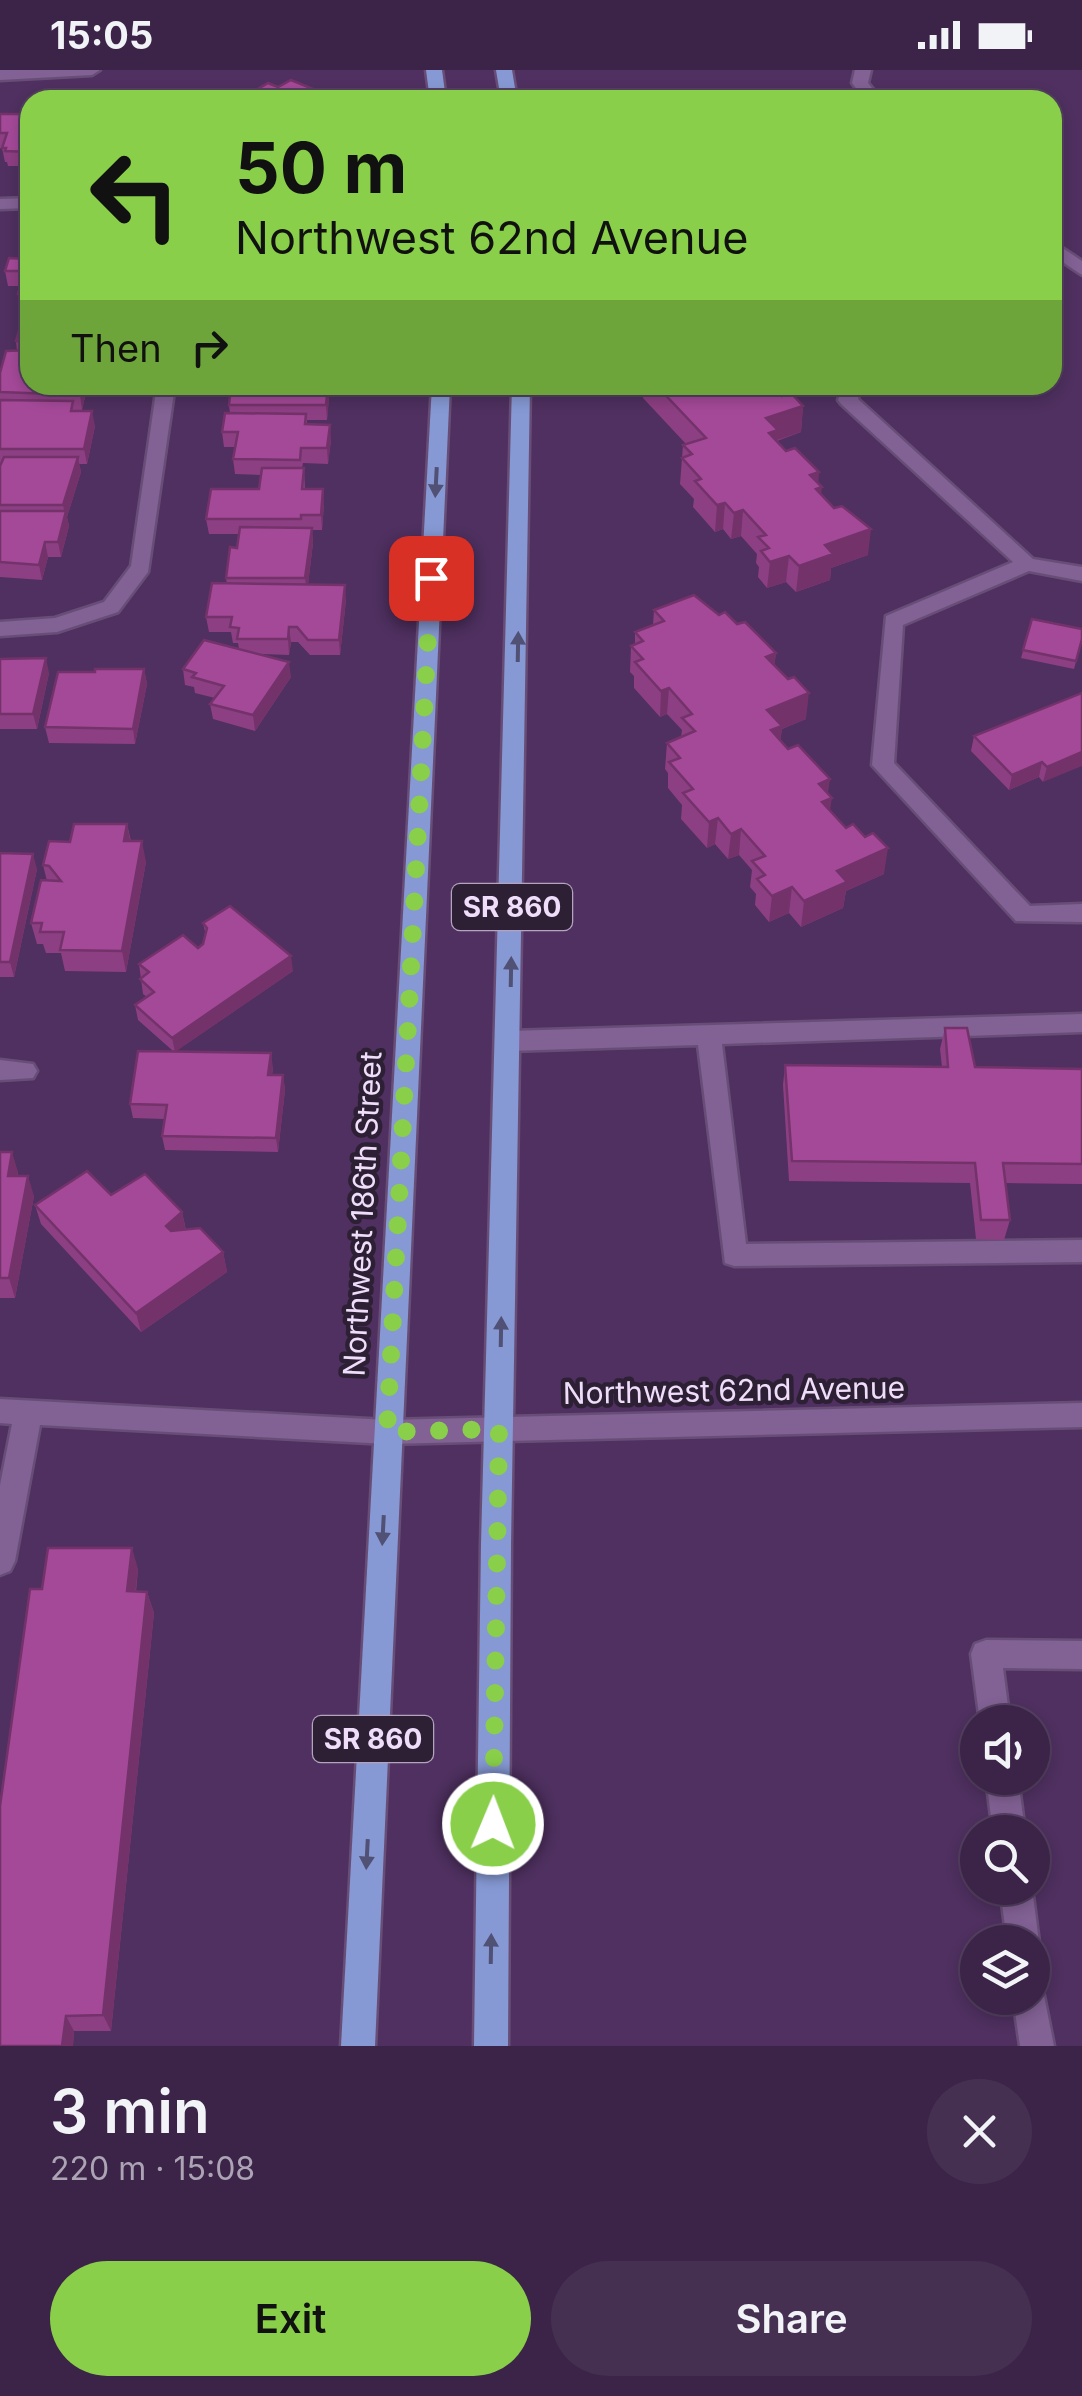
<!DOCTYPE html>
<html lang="en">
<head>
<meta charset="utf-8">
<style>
	:root { --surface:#3b2448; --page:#463052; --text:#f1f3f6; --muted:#aca4b4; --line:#544160; --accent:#89cf49 }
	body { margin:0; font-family:Inter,sans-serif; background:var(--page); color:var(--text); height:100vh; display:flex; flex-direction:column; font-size:38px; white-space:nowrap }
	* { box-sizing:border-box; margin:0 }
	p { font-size:32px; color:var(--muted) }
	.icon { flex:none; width:55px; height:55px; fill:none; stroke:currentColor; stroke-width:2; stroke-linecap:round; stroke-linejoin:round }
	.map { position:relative; height:1976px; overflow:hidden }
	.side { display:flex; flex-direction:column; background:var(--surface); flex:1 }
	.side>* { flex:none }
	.top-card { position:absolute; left:20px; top:20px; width:1042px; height:305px; border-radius:30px; box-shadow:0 5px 15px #0003,0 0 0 2px var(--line); background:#89cf49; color:#111; overflow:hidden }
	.fabs { position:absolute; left:960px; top:1635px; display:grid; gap:20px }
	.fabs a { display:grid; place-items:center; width:90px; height:90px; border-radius:50%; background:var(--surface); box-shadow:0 5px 15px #0003,0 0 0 2px var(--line); font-size:50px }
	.pin { position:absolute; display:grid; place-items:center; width:85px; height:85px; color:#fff; margin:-42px; border-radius:20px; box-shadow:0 5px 15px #0006 }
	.me { position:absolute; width:110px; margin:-55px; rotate:1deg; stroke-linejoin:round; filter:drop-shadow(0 0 8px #0008) }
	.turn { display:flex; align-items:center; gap:35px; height:210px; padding:0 50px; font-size:45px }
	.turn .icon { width:130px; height:130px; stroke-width:2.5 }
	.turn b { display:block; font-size:70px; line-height:85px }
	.then { display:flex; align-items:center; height:95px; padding:0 50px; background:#0003; gap:20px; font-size:38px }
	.round { display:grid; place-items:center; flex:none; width:105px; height:105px; border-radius:52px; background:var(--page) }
	.overview { display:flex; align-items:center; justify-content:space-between; height:170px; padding:0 50px }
	h1 { font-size:60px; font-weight:600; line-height:75px }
	.action { display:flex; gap:20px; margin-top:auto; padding:20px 50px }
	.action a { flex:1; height:115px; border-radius:60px; background:var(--accent); color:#111; font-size:40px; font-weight:600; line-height:115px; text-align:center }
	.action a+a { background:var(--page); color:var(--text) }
	.status { display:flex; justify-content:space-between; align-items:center; height:70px; padding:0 50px; background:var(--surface); direction:ltr }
	.status svg { height:28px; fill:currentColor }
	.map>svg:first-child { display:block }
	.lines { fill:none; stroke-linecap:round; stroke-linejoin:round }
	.minor-casing { stroke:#684e77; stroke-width:5 }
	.major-casing { stroke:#684e77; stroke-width:5 }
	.minor { fill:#826194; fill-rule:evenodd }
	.major { fill:#8699d4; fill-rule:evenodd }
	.wall { fill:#8d3f83 }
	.shaded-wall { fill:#73336a }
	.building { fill:#a44998; stroke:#73336a; stroke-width:2.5 }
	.oneway { fill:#515075 }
	.route { stroke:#89cf49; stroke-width:18; stroke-dasharray:0 32.4 }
	.labels { text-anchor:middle; stroke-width:9; stroke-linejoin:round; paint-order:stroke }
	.shield { fill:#2d2035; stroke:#b5a4bf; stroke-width:2.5 }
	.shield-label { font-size:28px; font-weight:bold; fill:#efddfa }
	.street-label { font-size:30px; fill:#efddfa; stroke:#2d2035 }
</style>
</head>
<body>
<div class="status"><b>15:05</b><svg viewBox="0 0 49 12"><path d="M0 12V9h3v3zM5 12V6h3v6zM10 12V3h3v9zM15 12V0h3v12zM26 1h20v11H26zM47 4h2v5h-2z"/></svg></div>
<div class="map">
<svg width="1082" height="1976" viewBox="0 0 1082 1976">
	<rect width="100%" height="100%" fill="#4f3060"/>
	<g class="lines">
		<g class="minor-casing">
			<g id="minor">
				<polygon points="0,0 100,0 92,5 0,10"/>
				<polygon points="855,0 871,0 868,13 882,30 865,30 852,13"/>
				<polygon points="30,128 30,138 0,139 0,129"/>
				<polygon points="1052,171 1082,191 1082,205 1052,185"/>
				<polygon points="157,315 175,315 148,502 118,542 57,562 0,566 0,552 55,548 104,532 131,496"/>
				<polygon points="843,315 861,315 858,329 1033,489 1082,497 1082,511 1029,501 903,555 894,693 1030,836 1082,834 1082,852 1016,851 872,695 886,546 1013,492 841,334 838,330"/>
				<polygon points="1082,944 1082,962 722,974 746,1174 1082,1170 1082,1192 734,1196 725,1193 698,975 509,981 500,978 497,971 500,964 509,961"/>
				<polygon points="0,990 33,994 37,1001 33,1008 0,1010"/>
				<polygon points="0,1329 387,1350 1082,1333 1082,1357 387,1374 40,1355 15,1491 10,1501 0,1505 0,1415 12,1354 0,1353"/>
				<polygon points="986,1570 1082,1571 1082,1599 1003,1598 1010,1652 980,1652 971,1584 975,1574"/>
				<polygon points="986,1708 1018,1708 1025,1762 993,1762"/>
				<polygon points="1000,1818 1032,1818 1039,1872 1035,1884 1032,1872 1007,1872"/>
				<polygon points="1032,1912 1042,1916 1054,1976 1020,1976 1013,1928 1032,1928"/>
			</g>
		</g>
		<g class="major-casing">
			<g id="major">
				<polygon points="426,0 442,0 446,30 430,30"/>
				<polygon points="496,0 512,0 517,30 501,30"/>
				<polygon points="432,315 450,315 375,1976 341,1976"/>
				<polygon points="512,315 530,315 511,1474 508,1976 474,1976 481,1474"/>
			</g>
		</g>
		<use href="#minor" class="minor"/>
		<use href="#major" class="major"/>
	</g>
	<g class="wall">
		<polygon points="0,44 30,44 30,96 8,96 7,92 5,92 2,78 0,78"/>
		<polygon points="30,184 30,315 98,315 96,322 86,322 82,340 95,356 87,394 79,394 81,402 67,447 69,456 61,487 48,487 42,510 0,507 0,303 17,281 16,271 25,239 21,239 18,224 20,216 8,216 5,201 27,189"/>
		<polygon points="330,315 327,350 307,350 307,354 331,370 328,394 303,393 302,398 304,398 305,419 324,434 322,460 312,460 313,473 308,514 346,530 340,585 310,585 298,572 291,572 289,585 261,584 291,607 255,661 213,649 210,634 215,628 195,623 194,617 185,615 183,599 239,579 238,573 233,573 231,562 209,562 206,547 227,514 226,508 237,478 239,464 209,464 206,449 259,419 261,405 235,404 233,389 235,377 224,377 222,362 230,343 229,335"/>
		<polygon points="644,315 772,315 782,326 803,336 801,362 777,371 818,413 821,424 868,485 831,498 830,510 796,522 786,512 767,518 758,507 759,497 756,493 757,484 741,466 731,469 723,459 715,462 693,437 694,429 680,414 683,375 686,374 643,328"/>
		<polygon points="654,540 719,545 737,554 776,583 774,596 806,649 782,659 780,671 828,724 830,740 884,804 846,821 843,838 801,857 789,843 769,852 755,835 756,824 750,817 752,800 739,785 728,789 715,774 707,778 681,749 682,735 668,718 668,703 665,699 667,673 681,667 682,660 667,644 660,647 634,618 634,606 630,602 631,576 635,574 635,562 653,555"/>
		<polygon points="1032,549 1082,570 1074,599 1021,588"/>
		<polygon points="0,589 49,603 37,659 0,659"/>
		<polygon points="144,599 147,614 135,674 49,673 45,657 95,602"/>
		<polygon points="1082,623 1043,712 1039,707 1009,720 971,681 974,666"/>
		<polygon points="127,754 131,771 146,792 126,902 65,901 61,883 46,883 43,874 37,874 31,853 47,811 43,795 70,772"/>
		<polygon points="0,783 37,799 14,907 0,907"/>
		<polygon points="203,853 293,901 176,981 273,998 272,1005 283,1005 285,1020 278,1082 165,1080 162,1066 164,1049 133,1048 130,1034 173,981 138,950 135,935 147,927 143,924 139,894 198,878 203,874 206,866"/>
		<polygon points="945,958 975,997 1082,999 1082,1114 1005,1113 1010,1150 1004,1170 976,1169 970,1113 789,1111 783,1015 785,995 942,997 940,979"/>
		<polygon points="0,1082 18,1102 18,1106 34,1126 15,1228 0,1228"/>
		<polygon points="111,1125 182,1142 186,1160 223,1182 227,1202 141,1262 41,1154 35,1135"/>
		<polygon points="138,1499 136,1522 147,1522 154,1543 111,1961 74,1961 73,1976 0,1976 42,1519"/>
	</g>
	<g class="shaded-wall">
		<polygon points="313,19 314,30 302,25"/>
		<polygon points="82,315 85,315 86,322 82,340 80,325"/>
		<polygon points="328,315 330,315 327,350 326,335"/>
		<polygon points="803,336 801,362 777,370 775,386 766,348"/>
		<polygon points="92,341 95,356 87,394 84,379"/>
		<polygon points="330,355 331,370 328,394 327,378"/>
		<polygon points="78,387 81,402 67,447 69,456 61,487 58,472 65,444 63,435"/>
		<polygon points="819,402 818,418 822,417 819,443 810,405"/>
		<polygon points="323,419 324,434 322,460 321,445"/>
		<polygon points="725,433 723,459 715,462 717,435"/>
		<polygon points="743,440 741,466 731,469 734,443"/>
		<polygon points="312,458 313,473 307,524 305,508"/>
		<polygon points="871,459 868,485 831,498 830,510 796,522 799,496 825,475"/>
		<polygon points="45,472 48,487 42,510 39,495"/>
		<polygon points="789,486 786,512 767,518 770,492"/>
		<polygon points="345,515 346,530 340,585 339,570"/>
		<polygon points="289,557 291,572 289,585 288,569"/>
		<polygon points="776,583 773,610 766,587"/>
		<polygon points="46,588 49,603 37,659 33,644"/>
		<polygon points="289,592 291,607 255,661 253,645"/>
		<polygon points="144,599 147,614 135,674 133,659"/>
		<polygon points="669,618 667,644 660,647 661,621"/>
		<polygon points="809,623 806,649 782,659 779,682 770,664 767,640"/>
		<polygon points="1082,682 1082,696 1043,712 1047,697"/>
		<polygon points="1042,692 1039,707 1009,720 1012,705"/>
		<polygon points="830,709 827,730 832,728 828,754 819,714"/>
		<polygon points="718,748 715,774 707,778 709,752"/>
		<polygon points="127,754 131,775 124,771"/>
		<polygon points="741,759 739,785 728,789 731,764"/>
		<polygon points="142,771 146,792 126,902 122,881"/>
		<polygon points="888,778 884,804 846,821 843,838 801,857 804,831 837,801"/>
		<polygon points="33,784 37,799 14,907 10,892"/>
		<polygon points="792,817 789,843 769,852 772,826"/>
		<polygon points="291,886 293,901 175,982 172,968"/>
		<polygon points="271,983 273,998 270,1020 268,1005"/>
		<polygon points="283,1005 285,1020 278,1082 276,1068"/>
		<polygon points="12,1082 18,1102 14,1126 8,1106"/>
		<polygon points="28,1106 34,1126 15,1228 9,1208"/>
		<polygon points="182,1142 186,1161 170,1176 166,1156"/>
		<polygon points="223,1182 227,1202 141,1262 136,1243"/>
		<polygon points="132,1478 138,1499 133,1543 127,1521"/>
		<polygon points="147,1522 154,1543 111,1961 103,1945"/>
		<polygon points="66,1946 74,1961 73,1976 62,1976"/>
	</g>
	<g class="building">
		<polygon points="291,10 313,19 302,25 314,30 239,30 268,13 278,17"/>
		<polygon points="115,26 114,30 83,30 84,27"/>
		<polygon points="0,44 30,44 30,82 5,81 6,78 2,78 7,63 0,63"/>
		<polygon points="28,184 30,184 30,224 18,224 24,201 5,201 9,188 27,189"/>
		<polygon points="26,236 30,236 30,273 16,271"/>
		<polygon points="30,280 30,315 82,315 80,325 0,322 0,303 6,281"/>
		<polygon points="231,315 328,315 326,335 229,335"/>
		<polygon points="656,315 772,315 782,326 791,323 803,336 766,348 778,360 769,363 786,381 795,378 819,402 810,405 822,417 816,419 834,438 842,436 871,459 825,475 833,484 799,496 789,486 770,492 761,481 769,478 758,467 766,465 743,440 734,443 725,433 717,435 695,411 701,409 682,388 692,384 683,375 706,368"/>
		<polygon points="0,330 73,331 71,341 92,341 84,379 0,379"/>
		<polygon points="225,343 306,344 305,354 330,355 327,378 301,378 300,390 233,389 238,362 222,362"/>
		<polygon points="4,387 78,387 63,435 0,435 0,396"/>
		<polygon points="262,398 304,398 302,419 323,419 321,445 301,445 301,449 206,449 211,419 259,419"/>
		<polygon points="0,441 66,441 58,472 45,472 39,495 0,492"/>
		<polygon points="240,457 312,458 305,508 226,508 230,477 237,478"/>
		<polygon points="212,513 345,515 339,570 308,570 297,557 289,557 288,569 237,569 239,558 230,557 232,547 206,547"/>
		<polygon points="694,525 719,545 725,542 737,554 745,552 776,583 766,587 788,609 794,607 809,623 767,640 782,656 771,660 788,679 798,675 830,709 819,714 832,728 822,732 846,758 853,754 865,767 873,763 888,778 837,801 847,812 804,831 792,817 772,826 757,809 765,805 752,791 765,786 741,759 731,764 718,748 709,752 683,723 693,719 669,692 680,688 667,673 695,661 682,648 692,644 669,618 661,621 635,592 643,589 631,576 643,571 635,562 664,551 654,540"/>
		<polygon points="1032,549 1082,559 1082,569 1076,591 1023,580"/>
		<polygon points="204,570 289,592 253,645 210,634 224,616 192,607 196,603 183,599"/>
		<polygon points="46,588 33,644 0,644 0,589"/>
		<polygon points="95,599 144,599 133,659 45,657 58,602 95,602"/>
		<polygon points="1082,623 1082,682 1047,697 1042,692 1012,705 974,666"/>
		<polygon points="74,754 127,754 124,771 142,771 122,881 60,880 64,862 40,862 42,853 31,853 41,810 61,811 49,796 43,795 49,771 70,772"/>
		<polygon points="0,783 33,784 10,892 0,892"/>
		<polygon points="230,836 291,886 172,968 135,935 154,922 140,909 149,902 139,894 183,865 198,878 203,874 207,858 203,853"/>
		<polygon points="945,958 967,958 975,997 1082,999 1082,1094 1003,1093 1010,1150 981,1150 975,1093 792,1091 785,995 948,997"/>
		<polygon points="138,981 271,983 268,1005 283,1005 276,1068 162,1066 167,1035 130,1034"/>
		<polygon points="0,1082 12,1082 8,1106 28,1106 9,1208 0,1208"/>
		<polygon points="87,1101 111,1125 145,1104 182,1142 166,1156 171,1161 200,1158 223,1182 136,1243 35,1135"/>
		<polygon points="48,1478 132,1478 127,1521 147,1522 103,1945 66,1946 62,1976 0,1976 0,1736 30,1519 42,1519"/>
	</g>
	<defs><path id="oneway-solid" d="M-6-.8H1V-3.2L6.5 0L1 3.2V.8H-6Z" transform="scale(2.5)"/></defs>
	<g class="oneway">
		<use href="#oneway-solid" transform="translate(436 412) rotate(93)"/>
		<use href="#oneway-solid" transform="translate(518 577) rotate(-89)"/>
		<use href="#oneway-solid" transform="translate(511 902) rotate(-89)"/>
		<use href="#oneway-solid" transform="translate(501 1262) rotate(-89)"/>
		<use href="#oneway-solid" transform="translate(383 1460) rotate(93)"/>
		<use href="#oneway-solid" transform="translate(367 1784) rotate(93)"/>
		<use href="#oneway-solid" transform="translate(491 1879) rotate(-89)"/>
	</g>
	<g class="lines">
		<polyline class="route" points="431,508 387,1362 499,1359 493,1754"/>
	</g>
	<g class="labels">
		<g class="shield">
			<rect x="452" y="814" width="120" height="46" rx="8"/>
			<rect x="313" y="1646" width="120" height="46" rx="8"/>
		</g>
		<g class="shield-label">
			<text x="512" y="847">SR 860</text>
			<text x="373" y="1679">SR 860</text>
		</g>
		<g class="street-label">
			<text transform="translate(363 1144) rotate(-87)" y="10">Northwest 186th Street</text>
			<text transform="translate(734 1321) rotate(-1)" y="10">Northwest 62nd Avenue</text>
		</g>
	</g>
</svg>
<div class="fabs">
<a><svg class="icon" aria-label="sound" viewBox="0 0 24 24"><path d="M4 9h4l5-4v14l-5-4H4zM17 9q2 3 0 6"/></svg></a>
<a><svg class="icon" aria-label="search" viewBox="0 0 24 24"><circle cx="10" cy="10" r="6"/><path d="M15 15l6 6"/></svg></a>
<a><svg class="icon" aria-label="layers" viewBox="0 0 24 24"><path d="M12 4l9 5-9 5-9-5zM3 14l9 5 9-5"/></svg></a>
</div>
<div class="pin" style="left:431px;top:508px;background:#d93025"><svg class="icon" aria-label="arrive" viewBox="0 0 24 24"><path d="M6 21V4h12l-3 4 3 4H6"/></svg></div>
<svg class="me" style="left:493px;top:1754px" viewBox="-20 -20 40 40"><circle r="17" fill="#89cf49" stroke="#fff" stroke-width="3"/><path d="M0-11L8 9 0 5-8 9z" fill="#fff"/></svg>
<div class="top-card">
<div class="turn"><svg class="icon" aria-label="left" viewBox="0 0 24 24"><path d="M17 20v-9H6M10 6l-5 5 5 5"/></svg><div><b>50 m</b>Northwest 62nd Avenue</div></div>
<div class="then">Then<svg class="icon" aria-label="right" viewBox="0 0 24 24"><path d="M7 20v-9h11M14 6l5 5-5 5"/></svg></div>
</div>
</div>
<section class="side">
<div class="overview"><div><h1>3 min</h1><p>220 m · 15:08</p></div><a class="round"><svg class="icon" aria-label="close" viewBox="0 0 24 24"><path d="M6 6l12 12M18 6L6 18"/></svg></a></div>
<div class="action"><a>Exit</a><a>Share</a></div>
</section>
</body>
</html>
